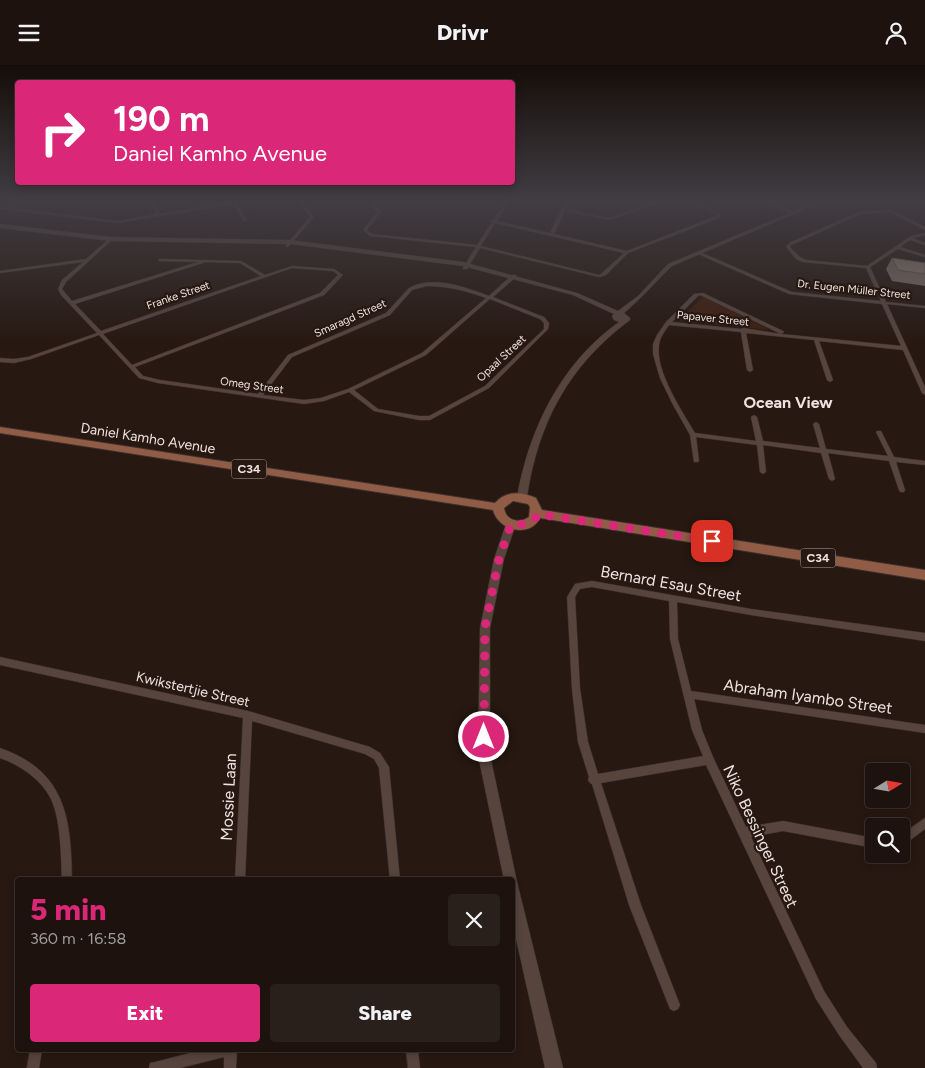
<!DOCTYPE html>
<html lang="en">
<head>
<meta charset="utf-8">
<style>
	:root { --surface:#1d120d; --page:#2a201b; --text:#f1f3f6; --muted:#a09e9d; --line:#3b322e; --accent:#db2777 }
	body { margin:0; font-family:Figtree,sans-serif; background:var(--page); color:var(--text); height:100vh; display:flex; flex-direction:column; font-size:19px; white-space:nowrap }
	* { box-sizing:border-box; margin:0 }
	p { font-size:16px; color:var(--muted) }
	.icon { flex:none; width:28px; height:28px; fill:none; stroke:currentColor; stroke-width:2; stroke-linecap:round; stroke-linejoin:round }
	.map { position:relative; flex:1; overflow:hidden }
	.drawer { position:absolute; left:15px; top:812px; width:500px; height:175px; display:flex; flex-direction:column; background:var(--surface); border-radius:5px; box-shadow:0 2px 8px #0003,0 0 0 1px var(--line) }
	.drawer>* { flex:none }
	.top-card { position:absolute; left:15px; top:15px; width:500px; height:105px; border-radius:5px; box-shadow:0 2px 8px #0003,0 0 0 1px var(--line); background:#db2777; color:#fff; overflow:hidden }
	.needle { width:32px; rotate:79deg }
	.buttons { position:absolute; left:865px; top:698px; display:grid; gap:10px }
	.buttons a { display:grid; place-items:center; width:45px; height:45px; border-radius:5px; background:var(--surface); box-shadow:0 2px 8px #0003,0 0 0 1px var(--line); font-size:25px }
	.pin { position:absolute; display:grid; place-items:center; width:42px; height:42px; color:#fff; margin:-21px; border-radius:10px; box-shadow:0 2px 8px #0006 }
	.me { position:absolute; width:55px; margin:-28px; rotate:0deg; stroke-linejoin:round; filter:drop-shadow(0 0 4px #0008) }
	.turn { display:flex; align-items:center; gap:18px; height:105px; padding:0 15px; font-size:22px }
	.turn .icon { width:65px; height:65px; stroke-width:2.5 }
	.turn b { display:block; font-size:35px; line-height:42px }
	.round { display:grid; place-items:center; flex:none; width:52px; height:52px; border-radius:5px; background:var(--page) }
	.summary { display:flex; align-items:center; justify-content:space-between; height:85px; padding:0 15px }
	h1 { font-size:30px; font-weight:800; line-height:38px; color:var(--accent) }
	.cta { display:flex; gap:10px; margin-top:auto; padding:10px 15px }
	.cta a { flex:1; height:58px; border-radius:5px; background:var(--accent); color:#fff; font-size:20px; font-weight:800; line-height:58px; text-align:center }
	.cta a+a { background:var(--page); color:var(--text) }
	header { display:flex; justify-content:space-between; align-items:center; height:65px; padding:0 15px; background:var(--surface); font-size:22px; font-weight:800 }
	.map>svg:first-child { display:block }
	.green { fill:#3f1f10 }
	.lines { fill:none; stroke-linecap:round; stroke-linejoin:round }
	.minor-casing { stroke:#3c312d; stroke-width:1 }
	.tertiary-casing { stroke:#3c312d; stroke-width:1 }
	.primary-casing { stroke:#3c312d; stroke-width:2 }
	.minor { fill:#56443d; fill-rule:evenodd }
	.tertiary { fill:#56443d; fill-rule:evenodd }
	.primary { fill:#905c46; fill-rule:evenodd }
	.wall { fill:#7b6a63 }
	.building { fill:#8f7b73; stroke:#645650 }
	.route { stroke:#db2777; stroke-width:9; stroke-dasharray:0 16.2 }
	.labels { text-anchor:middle; stroke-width:4.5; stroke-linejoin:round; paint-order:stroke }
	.far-street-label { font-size:11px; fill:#eee3df; stroke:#271811 }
	.shield { fill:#271811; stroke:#b2a6a1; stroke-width:1 }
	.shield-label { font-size:12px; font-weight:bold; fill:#eee3df }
	.street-label { font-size:14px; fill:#eee3df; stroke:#271811 }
	.far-district-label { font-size:16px; font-weight:bold; fill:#eee3df; stroke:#271811 }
	.near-street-label { font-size:16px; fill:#eee3df; stroke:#271811 }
</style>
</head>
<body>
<header><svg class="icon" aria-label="menu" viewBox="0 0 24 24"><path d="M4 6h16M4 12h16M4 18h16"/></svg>Drivr<svg class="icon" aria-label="person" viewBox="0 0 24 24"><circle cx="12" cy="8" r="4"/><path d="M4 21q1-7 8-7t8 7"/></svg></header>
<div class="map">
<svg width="925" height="1003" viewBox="0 0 925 1003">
	<rect width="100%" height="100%" fill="#271811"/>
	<polygon class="green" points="703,232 768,264 768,265 680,256 679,255"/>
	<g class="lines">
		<g class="minor-casing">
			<g id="minor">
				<polygon points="18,137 24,137 11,143 118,156 156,149 151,137 155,137 159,149 228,137 239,137 236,138 247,155 244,156 233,139 118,158 0,144 0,142 6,143"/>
				<polygon points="299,137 303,137 314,152 288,182 286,182 286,180 310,152"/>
				<path d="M370,137H374L381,147L367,165L372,169L477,180L492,157L489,156L493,155L505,137H509L497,156L550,168L565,137H569L566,144L609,153L655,137H662L609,155L565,146L554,169L627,186L716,151L717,149L691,137H697L721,149L719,153L628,188L606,210L599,212L480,183L467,204H463V203L476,182L370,171L363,165L377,147ZM495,158L624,188L602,208L599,210L481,181Z"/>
				<path d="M891,145L925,162V165L890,147L861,149L791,180L790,182L800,192L806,195L867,201L911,171L925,168V170L912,173L925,178V180L910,175L900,182L925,190V192L898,184L870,202L886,237L925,241V243L887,239L925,322V330L922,328L903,285L819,276L833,315L830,317L827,315L814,275L746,268L753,305L750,307L747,305L741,267L669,260C665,266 660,272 659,280C655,306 682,346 695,368L756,376L751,352L754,350L757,352L763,376L820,383L813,359L816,357L819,359L826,384L888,391L876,367L877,366H881L894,392L925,396V400L896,397L905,425L904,427H900L899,425L889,396L828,388L835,414L832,416L829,414L821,388L763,380L766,407L763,409L760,407L757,380L696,372L699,396L698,397H694L690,370L672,338L660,313L653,289V279L657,270L666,257L694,229L703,228L783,266L784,267L781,269L901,281L882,239L789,229L698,189V187H700L792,227L881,236L866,203L803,197L796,194L786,182L789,178L859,147ZM700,230L779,268L781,269L743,263L741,264L672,257L698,231Z"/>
				<path d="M110,173L113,174L66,217L62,224L72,236L198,197L159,196V194H161L241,196L265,210L292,201L334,204L343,210L324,230L135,302L143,311L160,315L258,329L288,290L386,248L409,223C433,210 465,222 489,231L512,210H516V212L493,232L544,252L549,258L548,264L489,323L430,355H419L374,346L349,327L324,336L304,339L158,318L139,313L99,270L31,294L14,298L0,297V293L14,294L28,292L97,268L61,230L58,224L62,215L83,197L0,208V206L86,194ZM206,197L240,198L261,211L101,266L75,239ZM292,203L333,206L338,210L320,228L132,300L103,269ZM427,221C448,221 467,226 486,233L422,288L348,324L321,333L304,335L263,330L292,292L390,250L412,225ZM490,234L540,254L544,258V264L485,321L429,351H419L378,344L354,325L426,290Z"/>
				<path d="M592,516L751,544L925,568V576L751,550L677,537L678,574L691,626L925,660V668L694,634L702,665L713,692L746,762L783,756L874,773V783L783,766L751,772L824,926L847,962L876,998L877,1003H863L839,970L816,934L706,700L601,718L641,840L680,940L678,944L674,946L670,944L629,840L592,719L590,718L588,715L589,712L578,677L572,624L567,532L575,519ZM592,522L669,536L670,574L692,665L703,691L598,709L588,677L580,624L575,532L580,524Z"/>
				<polygon points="0,592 248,646 370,682 380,688 389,702 400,815 390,815 379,703 374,694 365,689 252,656 245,815 235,815 243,653 0,600"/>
				<path d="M0,683C66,706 71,753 72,815H62C61,792 61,755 51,734C41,714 20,700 0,693Z"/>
				<polygon points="925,753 925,764 901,782 901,770"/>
				<polygon points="30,985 42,985 39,1003 27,1003"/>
				<polygon points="202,985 237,985 236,1003 224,1003 224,992 180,1003 149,1003 150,998 155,997"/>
				<polygon points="406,985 418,985 420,1003 408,1003"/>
			</g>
		</g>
		<g class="tertiary-casing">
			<g id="tertiary">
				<path d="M763,137H771L794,146L815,137H822L672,201C655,217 642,233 624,248L630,253V255C569,300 538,358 527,432L522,435L517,432C529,364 561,298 619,257L614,255L612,251L614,249L573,230L463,201L290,179L111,176L0,163V159L111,172L290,175L463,197L577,228L618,246L638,231L668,199L790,148Z"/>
				<polygon points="511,456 516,459 504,494 490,563 490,690 517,817 563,1003 545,1003 512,856 512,815 504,815 478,690 480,563 494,494 506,459"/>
			</g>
		</g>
		<g class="primary-casing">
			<path id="primary" d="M0,362L495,438C506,425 522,427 536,433L542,445L925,505V515L540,453C529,474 498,465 493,445L0,368ZM513,436L528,439L530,442L529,452C519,459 506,456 504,443Z"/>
		</g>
		<use href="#minor" class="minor"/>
		<use href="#tertiary" class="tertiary"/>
		<use href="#primary" class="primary"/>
	</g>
	<polygon class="wall" points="892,193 925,198 925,221 892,216 886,204"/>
	<polygon class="building" points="892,193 925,198 925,209 898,205"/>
	<linearGradient id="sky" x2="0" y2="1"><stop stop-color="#150d09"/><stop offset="0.49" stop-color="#413d43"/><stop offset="1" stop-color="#413d43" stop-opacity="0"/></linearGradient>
	<rect width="925" height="278" fill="url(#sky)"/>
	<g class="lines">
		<path class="route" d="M484,672L485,562L499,494L511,459C523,460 532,460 538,449L712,476"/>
	</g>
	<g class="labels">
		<g class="far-street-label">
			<text transform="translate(854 224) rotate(6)" y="4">Dr. Eugen Müller Street</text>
			<text transform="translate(178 230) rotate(-19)" y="4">Franke Street</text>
			<text transform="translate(350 253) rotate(-24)" y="4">Smaragd Street</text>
			<text transform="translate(713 253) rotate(6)" y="4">Papaver Street</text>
			<text transform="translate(501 293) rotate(-43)" y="4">Opaal Street</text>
			<text transform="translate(252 320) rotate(8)" y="4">Omeg Street</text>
		</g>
		<g class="shield">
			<rect x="231.5" y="394.5" width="35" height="19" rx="4"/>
			<rect x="800.5" y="483.5" width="35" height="19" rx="4"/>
		</g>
		<g class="shield-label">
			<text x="249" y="408">C34</text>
			<text x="818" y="497">C34</text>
		</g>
		<g class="street-label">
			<text transform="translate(148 373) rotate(9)" y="5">Daniel Kamho Avenue</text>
			<text transform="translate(193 624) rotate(13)" y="5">Kwikstertjie Street</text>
		</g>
		<g class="far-district-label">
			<text x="788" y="343">Ocean View</text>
		</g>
		<g class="near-street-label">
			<text transform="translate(671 518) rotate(10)" y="6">Bernard Esau Street</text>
			<text transform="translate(808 631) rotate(8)" y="6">Abraham Iyambo Street</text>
			<text transform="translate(228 732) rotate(-87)" y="6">Mossie Laan</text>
			<text transform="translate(761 771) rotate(65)" y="6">Niko Bessinger Street</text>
		</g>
	</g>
</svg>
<div class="buttons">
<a><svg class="needle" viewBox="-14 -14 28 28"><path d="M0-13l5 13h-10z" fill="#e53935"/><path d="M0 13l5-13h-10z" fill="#a09e9d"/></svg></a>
<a><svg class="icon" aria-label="search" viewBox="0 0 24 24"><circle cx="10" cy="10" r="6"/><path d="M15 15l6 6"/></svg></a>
</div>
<div class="pin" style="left:712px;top:476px;background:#d93025"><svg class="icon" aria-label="arrive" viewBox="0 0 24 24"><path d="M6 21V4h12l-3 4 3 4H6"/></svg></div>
<svg class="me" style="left:484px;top:672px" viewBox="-20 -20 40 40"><circle r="17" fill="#db2777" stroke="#fff" stroke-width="3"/><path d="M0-11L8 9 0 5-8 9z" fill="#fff"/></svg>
<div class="top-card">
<div class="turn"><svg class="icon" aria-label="right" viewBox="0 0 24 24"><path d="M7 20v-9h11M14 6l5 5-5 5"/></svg><div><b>190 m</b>Daniel Kamho Avenue</div></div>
</div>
<section class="drawer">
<div class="summary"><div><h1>5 min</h1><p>360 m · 16:58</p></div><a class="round"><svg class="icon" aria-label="close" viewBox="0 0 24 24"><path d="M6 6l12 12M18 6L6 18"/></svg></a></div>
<div class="cta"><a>Exit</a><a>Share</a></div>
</section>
</div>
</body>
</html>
